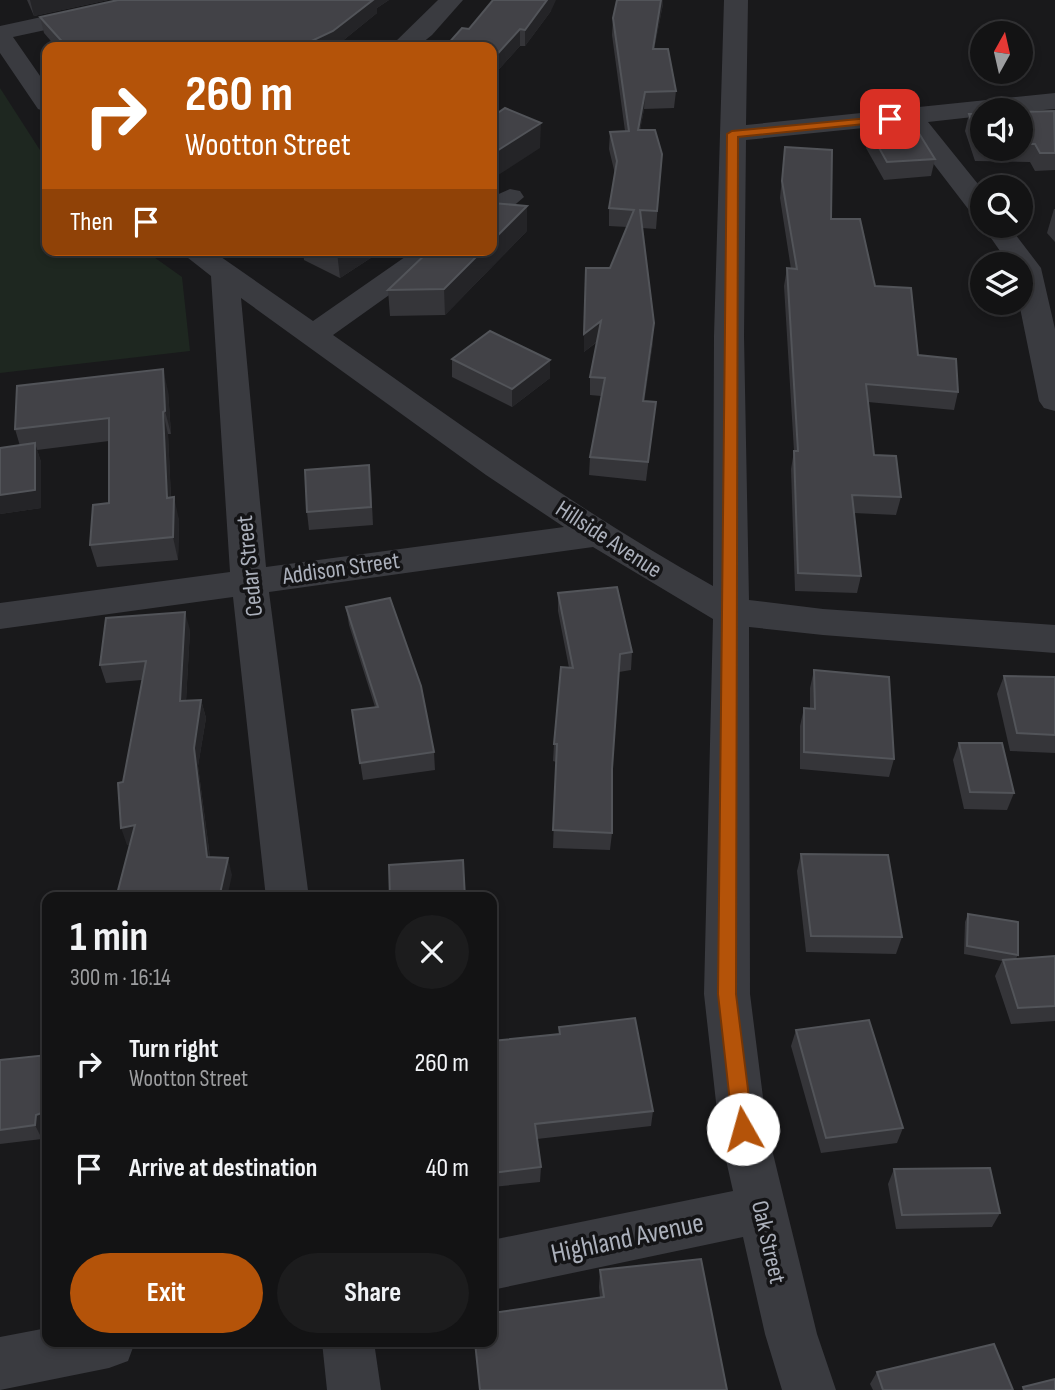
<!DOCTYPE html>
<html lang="en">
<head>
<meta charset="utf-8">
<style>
	:root { --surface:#131314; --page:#1c1c1d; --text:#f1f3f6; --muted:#9d9ea0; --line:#323234; --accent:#b45309 }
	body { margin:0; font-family:"Sofia Sans Condensed",sans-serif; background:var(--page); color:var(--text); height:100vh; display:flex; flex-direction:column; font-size:26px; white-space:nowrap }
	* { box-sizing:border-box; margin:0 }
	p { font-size:23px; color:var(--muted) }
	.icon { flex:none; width:38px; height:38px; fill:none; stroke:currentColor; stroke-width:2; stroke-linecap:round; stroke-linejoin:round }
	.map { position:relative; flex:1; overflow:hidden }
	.side { position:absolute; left:42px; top:892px; width:455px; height:455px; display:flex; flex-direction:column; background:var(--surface); border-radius:14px; box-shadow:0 4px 10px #0003,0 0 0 2px var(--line) }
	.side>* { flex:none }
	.guide { position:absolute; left:42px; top:42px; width:455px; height:214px; border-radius:14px; box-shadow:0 4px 10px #0003,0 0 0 2px var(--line); background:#b45309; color:#fff; overflow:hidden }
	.needle { width:46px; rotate:8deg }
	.controls { position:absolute; left:970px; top:21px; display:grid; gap:14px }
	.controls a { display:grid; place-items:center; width:63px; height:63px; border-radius:50%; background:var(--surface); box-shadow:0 4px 10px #0003,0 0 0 2px var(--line); font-size:35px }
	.pin { position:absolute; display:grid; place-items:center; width:60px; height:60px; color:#fff; margin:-30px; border-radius:14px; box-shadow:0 4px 10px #0006 }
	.me { position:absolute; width:77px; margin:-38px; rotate:353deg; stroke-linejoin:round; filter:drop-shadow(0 0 5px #0008) }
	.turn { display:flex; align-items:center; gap:24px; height:147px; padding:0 28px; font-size:32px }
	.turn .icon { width:91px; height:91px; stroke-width:2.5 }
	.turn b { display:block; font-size:49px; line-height:60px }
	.then { display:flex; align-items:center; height:66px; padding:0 28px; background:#0003; gap:14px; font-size:26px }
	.round { display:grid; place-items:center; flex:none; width:74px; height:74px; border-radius:37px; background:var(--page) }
	.overview { display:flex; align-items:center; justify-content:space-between; height:119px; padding:0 28px }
	h1 { font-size:42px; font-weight:700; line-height:52px }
	.action { display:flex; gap:14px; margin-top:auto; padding:14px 28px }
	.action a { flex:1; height:80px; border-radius:42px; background:var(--accent); color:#fff; font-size:28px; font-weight:700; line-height:80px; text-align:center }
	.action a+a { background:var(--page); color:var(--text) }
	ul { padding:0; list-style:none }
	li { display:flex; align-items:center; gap:21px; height:105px; padding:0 28px }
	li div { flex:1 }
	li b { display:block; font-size:26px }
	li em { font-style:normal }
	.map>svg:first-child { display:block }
	.green { fill:#1e2720 }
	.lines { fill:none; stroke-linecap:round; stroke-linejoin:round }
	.minor { fill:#3a3b40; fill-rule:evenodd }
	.wall { fill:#353539 }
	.shaded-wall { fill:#242427 }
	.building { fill:#424247; stroke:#525459; stroke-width:2 }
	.route { fill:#b45309; stroke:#753606; stroke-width:2 }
	.labels { text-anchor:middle; stroke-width:7; stroke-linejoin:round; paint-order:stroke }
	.street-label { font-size:24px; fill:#abb0bb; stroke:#141416 }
	.near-street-label { font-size:28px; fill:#abb0bb; stroke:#141416 }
</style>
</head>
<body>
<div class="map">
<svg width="1055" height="1390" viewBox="0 0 1055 1390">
	<rect width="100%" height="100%" fill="#19191b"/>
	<polygon class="green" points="0,88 47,161 47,250 144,250 182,277 190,351 0,373"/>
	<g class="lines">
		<g class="minor">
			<polygon points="120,0 164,0 160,5 152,7 13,37 47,86 47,112 38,109 0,53 0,26"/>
			<polygon points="438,0 463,0 432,35 417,47 390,47"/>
			<path d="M724,0H748L746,125L1055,93V109L1020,112L982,110V116L928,122L982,189V216L972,214L903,124L746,140L744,336L749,600L823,609L1055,625V653L823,635L749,627L750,994L767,1129L817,1334L836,1390H782L765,1334L743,1237L492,1290V1240L733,1191L719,1129L704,994L713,619L593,547L269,592L309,898H266L233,597L0,629V603L230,572L211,276L178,250H211L313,321L415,250H448L444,256L333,335C457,422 580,512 713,586L714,336ZM241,298L486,475L564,527L266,567Z"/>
			<polygon points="510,189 520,191 524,197 502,216 492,218 492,197"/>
			<polygon points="982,225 1009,226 1041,268 1055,329 1055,411 1044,408 1039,401 1019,303 1020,264 1009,264"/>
			<polygon points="47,1328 47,1342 135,1342 128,1361 109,1368 0,1390 0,1337"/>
			<polygon points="322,1342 374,1342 381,1390 327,1390"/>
		</g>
	</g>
	<g class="wall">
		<polygon points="27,0 108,0 34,16"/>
		<polygon points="118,0 389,0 377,8 377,13 335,47 56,47 44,33 40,17"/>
		<polygon points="663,4 654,49 676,91 674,108 644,109 640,130 662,154 656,229 642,228 653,342 644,401 656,402 646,481 589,475 590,457 601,396 590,395 590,377 597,342 584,352 586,268 610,268 627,227 609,226 609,208 615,174 609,149 610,132 625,131 612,35 613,18"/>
		<polygon points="551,11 525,46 520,46 492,77 492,47 447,45 469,29"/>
		<polygon points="1020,112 1055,113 1055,170 1035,171 1030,162 975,161 965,131 969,114 982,114 982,149 1020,149"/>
		<polygon points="869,130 935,159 931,176 884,180 866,148"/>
		<polygon points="785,147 875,286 918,355 958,392 954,410 868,402 874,455 901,497 896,515 854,513 861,576 857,593 795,591 791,469 794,451 784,286 787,268 791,269 780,198"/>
		<polygon points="1054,209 1055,209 1055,242 1047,233"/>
		<polygon points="527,231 445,315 390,316 388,290"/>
		<polygon points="303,250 383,250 340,278 304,260"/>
		<polygon points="452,359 550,360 550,378 512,407 452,377"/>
		<polygon points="168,391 171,434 168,434 171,498 179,520 178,560 97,567 90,545 109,503 109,441 37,450 41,462 41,508 0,514 0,448 20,446 15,429"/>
		<polygon points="371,484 373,525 309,530 307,512"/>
		<polygon points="558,593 632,652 631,670 619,672 612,769 612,833 610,850 553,848 556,762 553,761 554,744 569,668 558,611"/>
		<polygon points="346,607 434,752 435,770 363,780 352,710 375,707 349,625"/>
		<polygon points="190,630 186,701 201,700 206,718 198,766 210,857 232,875 130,844 127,845 123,782 142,680 106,683 100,665"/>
		<polygon points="814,670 894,759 889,777 800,769 800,726 804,708 810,708 810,688"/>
		<polygon points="1004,676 1055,677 1055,753 1010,751 997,694"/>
		<polygon points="959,743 1014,793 1007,810 964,809 953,760"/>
		<polygon points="801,854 902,937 896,954 806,952 797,871"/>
		<polygon points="968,914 1018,955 1016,959 1055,956 1055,1021 1011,1024 995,976 1002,961 964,954 965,922"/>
		<polygon points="559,1027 653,1111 651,1126 537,1139 541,1167 540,1182 492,1187 492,1041 559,1034"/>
		<polygon points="796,1030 903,1128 897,1143 821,1153 791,1046"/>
		<polygon points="47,1055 47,1127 43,1129 42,1139 0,1144 0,1060"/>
		<polygon points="894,1169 1000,1213 992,1227 896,1229 888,1184"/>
		<polygon points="600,1270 727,1390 600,1298 599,1287"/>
		<polygon points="877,1372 1013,1390 873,1390 870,1384"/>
	</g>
	<g class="shaded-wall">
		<polygon points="30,0 108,0 34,16"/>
		<polygon points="371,0 389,0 377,8 377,13 335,47 299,47"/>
		<polygon points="547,0 556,0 551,11 525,46 525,30"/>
		<polygon points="661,0 663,0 663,4 651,66 653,49"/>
		<polygon points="520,29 520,46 492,77 492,60"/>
		<polygon points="645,92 644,109 637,148 638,130"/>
		<polygon points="541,123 540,148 492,179 492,154"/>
		<polygon points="527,206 527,231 445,315 444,289 483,250 492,250 492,241"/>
		<polygon points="341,250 383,250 340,278 337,252"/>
		<polygon points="601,321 600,339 584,352 584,334"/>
		<polygon points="654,323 653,342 642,419 643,401"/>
		<polygon points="550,360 550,378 512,407 512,389"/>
		<polygon points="163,369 168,391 171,434 165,411"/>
		<polygon points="163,412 168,434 172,521 167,498"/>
		<polygon points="35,443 41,462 41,508 0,514 0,495"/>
		<polygon points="174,497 179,520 178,560 173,537"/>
		<polygon points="185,612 190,630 185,719 180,701"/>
		<polygon points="201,700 206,718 198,766 212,874 207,857 194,748"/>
		<polygon points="135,825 141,842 127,845 121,828"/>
		<polygon points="228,858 232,875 227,898 219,898"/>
		<polygon points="47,1111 47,1127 43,1129 42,1139 35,1125 36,1115"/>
	</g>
	<g class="building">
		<polygon points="118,0 373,0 333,31 299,47 67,47 40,17"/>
		<polygon points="493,0 547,0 525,30 520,29 492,60 492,47 441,47 447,45 462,28 469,29"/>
		<polygon points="617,0 661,0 653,49 668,49 676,91 645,92 638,130 655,130 662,154 657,211 640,210 654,323 643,401 656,402 648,462 590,457 605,378 590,377 601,321 584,334 586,268 610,268 634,210 609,208 617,161 610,132 629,131 613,18"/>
		<polygon points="505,108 541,123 492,154 492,117"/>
		<polygon points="1054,111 1055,153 1040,153 1035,144 1020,144 1020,112"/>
		<polygon points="969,114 982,114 982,144 979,144"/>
		<polygon points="915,127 935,159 887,162 869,130"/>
		<polygon points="785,147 832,150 831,219 860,219 875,286 911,288 918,355 956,359 958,392 866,384 874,455 896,456 901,497 852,495 861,576 798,573 794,451 798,451 787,268 797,269 782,181"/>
		<polygon points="492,203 527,206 492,241"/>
		<polygon points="430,250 483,250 444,289 388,290"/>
		<polygon points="490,331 550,360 512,389 452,359"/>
		<polygon points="163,369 165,411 163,412 167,498 174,497 173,537 90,545 93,505 109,503 109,418 15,429 17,386"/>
		<polygon points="35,443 35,490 0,495 0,448"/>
		<polygon points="369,465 371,507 307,512 305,470"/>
		<polygon points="617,587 632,652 620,654 612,769 612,833 553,830 557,744 554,744 561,667 573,668 558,593"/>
		<polygon points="390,598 421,686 434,752 360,763 352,710 378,707 346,607"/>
		<polygon points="185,612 180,701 201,700 194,748 207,857 228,858 219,898 116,898 135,825 121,828 118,783 123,782 146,661 100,665 106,618"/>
		<polygon points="814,670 889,677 894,759 804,752 804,708 815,709"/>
		<polygon points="1004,676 1055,677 1055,735 1017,733"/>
		<polygon points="959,743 1002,743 1014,793 970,792"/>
		<polygon points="801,854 888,855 902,937 811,936"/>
		<polygon points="463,860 465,898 390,898 389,865"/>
		<polygon points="968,914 1018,922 1018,955 967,946"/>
		<polygon points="1055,956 1055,1006 1018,1008 1003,960"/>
		<polygon points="635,1018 653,1111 535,1124 541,1167 492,1173 492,1041 560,1034 559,1027"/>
		<polygon points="869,1020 903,1128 826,1138 796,1030"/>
		<polygon points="47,1055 47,1111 36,1115 35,1125 0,1130 0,1060"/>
		<polygon points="990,1168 1000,1213 902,1215 894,1169"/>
		<polygon points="701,1259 727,1390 480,1390 475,1342 492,1342 492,1313 604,1297 600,1270"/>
		<polygon points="994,1344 1013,1390 883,1390 877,1372"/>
		<polygon points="1055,1379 1055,1390 1024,1390 1023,1387"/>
	</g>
	<polygon class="route" points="890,116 895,119 894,121 738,137 736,994 753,1129 750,1136 743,1139 736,1136 733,1129 718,994 727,134 732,131"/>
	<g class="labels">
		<g class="street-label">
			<text transform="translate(609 539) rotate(33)" y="8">Hillside Avenue</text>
			<text transform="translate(249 566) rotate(-96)" y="8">Cedar Street</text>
			<text transform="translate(341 568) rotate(-8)" y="8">Addison Street</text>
			<text transform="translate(769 1242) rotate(77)" y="8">Oak Street</text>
		</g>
		<g class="near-street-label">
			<text transform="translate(627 1237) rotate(-12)" y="10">Highland Avenue</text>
		</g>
	</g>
</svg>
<div class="controls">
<a><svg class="needle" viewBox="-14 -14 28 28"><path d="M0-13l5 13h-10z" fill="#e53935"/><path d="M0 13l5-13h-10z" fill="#9d9ea0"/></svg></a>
<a><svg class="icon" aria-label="sound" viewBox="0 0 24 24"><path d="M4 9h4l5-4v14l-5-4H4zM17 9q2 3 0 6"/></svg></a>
<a><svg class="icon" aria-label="search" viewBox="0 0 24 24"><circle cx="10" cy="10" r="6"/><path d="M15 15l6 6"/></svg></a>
<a><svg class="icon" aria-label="layers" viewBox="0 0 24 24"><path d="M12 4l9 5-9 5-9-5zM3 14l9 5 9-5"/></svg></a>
</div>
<div class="pin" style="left:890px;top:119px;background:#d93025"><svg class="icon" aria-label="arrive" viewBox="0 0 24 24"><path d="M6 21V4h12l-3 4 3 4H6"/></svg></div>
<svg class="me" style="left:743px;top:1129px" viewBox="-20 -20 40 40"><circle r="19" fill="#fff"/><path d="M0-13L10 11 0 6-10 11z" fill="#b45309"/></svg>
<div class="guide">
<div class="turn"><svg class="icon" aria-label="right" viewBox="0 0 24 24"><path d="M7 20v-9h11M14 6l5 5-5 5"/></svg><div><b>260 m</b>Wootton Street</div></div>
<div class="then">Then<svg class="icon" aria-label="arrive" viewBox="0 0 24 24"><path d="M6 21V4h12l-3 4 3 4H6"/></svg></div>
</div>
<section class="side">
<div class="overview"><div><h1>1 min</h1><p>300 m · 16:14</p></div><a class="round"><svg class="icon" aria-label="close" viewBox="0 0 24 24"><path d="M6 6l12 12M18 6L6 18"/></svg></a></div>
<ul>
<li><svg class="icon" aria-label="right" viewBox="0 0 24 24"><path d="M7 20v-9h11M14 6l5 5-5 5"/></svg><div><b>Turn right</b><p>Wootton Street</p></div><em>260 m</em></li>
<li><svg class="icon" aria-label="arrive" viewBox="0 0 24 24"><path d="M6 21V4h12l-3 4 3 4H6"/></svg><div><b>Arrive at destination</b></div><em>40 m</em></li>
</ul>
<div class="action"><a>Exit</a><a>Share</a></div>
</section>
</div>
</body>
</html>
